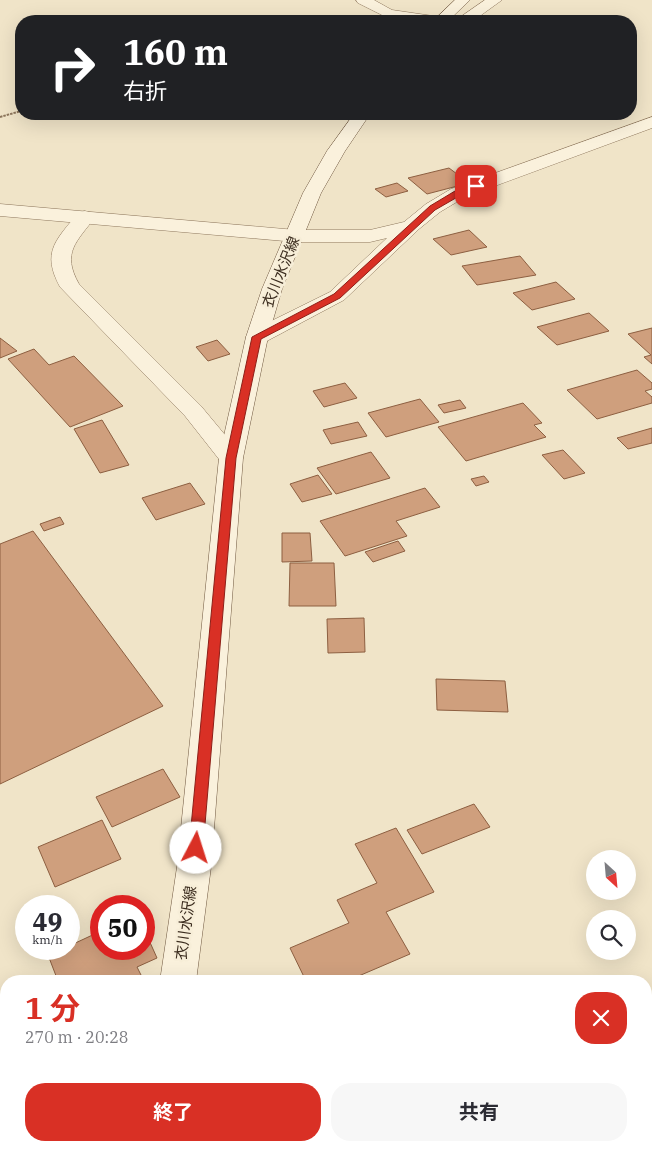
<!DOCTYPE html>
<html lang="ja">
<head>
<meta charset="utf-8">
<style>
	:root { --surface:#fff; --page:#f7f7f7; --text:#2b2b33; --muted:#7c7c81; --accent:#d93025 }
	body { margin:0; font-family:"IBM Plex Serif","Noto Sans JP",serif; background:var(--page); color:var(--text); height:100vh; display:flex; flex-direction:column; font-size:19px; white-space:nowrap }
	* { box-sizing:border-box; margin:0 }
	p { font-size:16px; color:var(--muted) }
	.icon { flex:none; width:28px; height:28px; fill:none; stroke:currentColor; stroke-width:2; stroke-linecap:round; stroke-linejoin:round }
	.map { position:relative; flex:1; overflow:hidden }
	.sheet { position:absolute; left:0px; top:975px; width:652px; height:176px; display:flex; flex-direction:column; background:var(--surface); border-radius:20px 20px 0 0; box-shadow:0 5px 20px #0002 }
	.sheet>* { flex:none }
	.hud { position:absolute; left:15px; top:15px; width:622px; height:105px; border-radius:20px; box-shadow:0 5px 20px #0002; background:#202124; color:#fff; overflow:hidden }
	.needle { width:32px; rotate:154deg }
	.buttons { position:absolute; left:586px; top:850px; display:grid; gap:10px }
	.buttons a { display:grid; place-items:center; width:50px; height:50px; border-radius:50%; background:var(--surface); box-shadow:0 5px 20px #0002; font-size:25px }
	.speed { position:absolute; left:15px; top:895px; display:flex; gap:10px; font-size:25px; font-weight:700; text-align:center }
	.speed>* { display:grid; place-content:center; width:65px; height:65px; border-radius:50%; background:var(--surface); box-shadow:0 5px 20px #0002; line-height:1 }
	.speed small { font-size:12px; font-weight:400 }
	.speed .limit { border:8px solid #d22; background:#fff; color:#111 }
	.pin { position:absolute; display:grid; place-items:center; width:42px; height:42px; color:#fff; margin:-21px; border-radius:10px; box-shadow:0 2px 8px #0006 }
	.me { position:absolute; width:55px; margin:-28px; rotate:5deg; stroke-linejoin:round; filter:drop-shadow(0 0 4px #0008) }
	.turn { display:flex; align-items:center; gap:18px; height:105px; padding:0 25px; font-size:22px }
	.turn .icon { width:65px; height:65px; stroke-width:2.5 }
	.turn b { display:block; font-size:35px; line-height:42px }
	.round { display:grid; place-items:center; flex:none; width:52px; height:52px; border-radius:20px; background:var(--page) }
	.head { display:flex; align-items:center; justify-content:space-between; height:85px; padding:0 25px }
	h1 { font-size:30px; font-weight:700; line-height:38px; color:var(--accent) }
	.cta { display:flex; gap:10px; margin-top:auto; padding:10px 25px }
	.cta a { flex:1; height:58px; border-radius:20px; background:var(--accent); color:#fff; font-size:20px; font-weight:700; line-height:58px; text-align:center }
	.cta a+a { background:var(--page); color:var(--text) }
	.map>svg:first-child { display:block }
	.building { fill:#cf9f7d; stroke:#8d5f41 }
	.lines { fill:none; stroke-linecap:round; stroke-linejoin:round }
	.minor-casing { stroke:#8d765c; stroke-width:1 }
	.tertiary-casing { stroke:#8d765c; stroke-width:1 }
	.secondary-casing { stroke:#6f573f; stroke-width:1 }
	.path { stroke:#8d765c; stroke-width:2; stroke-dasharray:2.5 1; stroke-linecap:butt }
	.minor { fill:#faf1dc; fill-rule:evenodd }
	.tertiary { fill:#faf1dc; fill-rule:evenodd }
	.secondary { fill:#faf1dc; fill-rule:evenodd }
	.route { fill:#d93025; stroke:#8d1f18 }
	.labels { text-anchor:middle; stroke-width:5; stroke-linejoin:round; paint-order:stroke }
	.street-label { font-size:15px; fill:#3d2e20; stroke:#f7eed8 }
</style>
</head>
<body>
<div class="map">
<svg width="652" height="1151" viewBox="0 0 652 1151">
	<rect width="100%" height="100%" fill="#f0e4c8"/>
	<g class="building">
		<polygon points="449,168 469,183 427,194 408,178"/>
		<polygon points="397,183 408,191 386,197 375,189"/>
		<polygon points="469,230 487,247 451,255 433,239"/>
		<polygon points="520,256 536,275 477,285 462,266"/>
		<polygon points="556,282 575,299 532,310 513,293"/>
		<polygon points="589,313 609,331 557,345 537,327"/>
		<polygon points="652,328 652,364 644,357 651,355 628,334"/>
		<polygon points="0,338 17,351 0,358"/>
		<polygon points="217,340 230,354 208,361 196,347"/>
		<polygon points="34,349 49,365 74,356 123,406 70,427 8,359"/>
		<polygon points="637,370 652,383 652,389 645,391 652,397 652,403 597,419 567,390"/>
		<polygon points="345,383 357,398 324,407 313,391"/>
		<polygon points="420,399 439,422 386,437 368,413"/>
		<polygon points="460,400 466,408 444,413 438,405"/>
		<polygon points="523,403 542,423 534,425 546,437 466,461 438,427"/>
		<polygon points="102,420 129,465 100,473 74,429"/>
		<polygon points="358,422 367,436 331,444 323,430"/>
		<polygon points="652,428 652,443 628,449 617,438"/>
		<polygon points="563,450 585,473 564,479 542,455"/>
		<polygon points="371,452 390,478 336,494 317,468"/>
		<polygon points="318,475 332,494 302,502 290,484"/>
		<polygon points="484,476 489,482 476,486 471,479"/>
		<polygon points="190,483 205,504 156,520 142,498"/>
		<polygon points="425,488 440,507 396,521 407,536 345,556 320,521"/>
		<polygon points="60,517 64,524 44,531 40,524"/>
		<polygon points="33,531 163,706 0,784 0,544"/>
		<polygon points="282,533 310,533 312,561 282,562"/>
		<polygon points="398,541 405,551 373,562 365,552"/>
		<polygon points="290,563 334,563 336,606 289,606"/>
		<polygon points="364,618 365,652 328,653 327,619"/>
		<polygon points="436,679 505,681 508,712 437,710"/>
		<polygon points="163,769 180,797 112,827 96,797"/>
		<polygon points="474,804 490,827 422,854 407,830"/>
		<polygon points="102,820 121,859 55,887 38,847"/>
		<polygon points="396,828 434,892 386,912 410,954 347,981 306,981 290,948 349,923 337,900 377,883 355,844"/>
		<polygon points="144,929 157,958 137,967 144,981 58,981 48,955 62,949 69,949 69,946 101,931 101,949 144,949"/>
		<polygon points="6,1017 6,1075 0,1078 0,1019"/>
		<polygon points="47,1145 75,1145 77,1151 33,1151"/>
		<polygon points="252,1145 384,1145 373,1151 241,1151"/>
	</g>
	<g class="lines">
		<g class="minor-casing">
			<g id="minor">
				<polygon points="356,0 374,0 392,10 440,17 445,18 447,21 409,21 388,18 358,3"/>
				<polygon points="485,0 502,0 473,21 457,21 459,18"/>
				<polygon points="652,117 652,128 465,197 440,212 419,229 344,300 265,342 257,344 249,342 246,337 249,332 330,292 387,238 370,242 296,242 289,240 286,236 289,232 296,230 370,230 404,222 426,204 451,189"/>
				<path d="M85,211L92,213L95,217C77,242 61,252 79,284L201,406L240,453L243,458L240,463L231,466L222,463L185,416L60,287C41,252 56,240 78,213Z"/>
			</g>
		</g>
		<g class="tertiary-casing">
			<polygon id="tertiary" points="0,204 296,230 303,232 306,236 303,240 296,242 0,216"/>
		</g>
		<g class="secondary-casing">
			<g id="secondary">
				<polygon points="455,0 470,0 448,21 433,21"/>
				<polygon points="354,114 370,114 345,151 321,193 282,289 268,337 243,458 211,867 196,981 160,981 177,867 219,458 246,337 262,289 303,193 327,151"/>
				<polygon points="135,1145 175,1145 174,1151 134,1151"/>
			</g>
		</g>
		<polyline class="path" points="0,117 21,111"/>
		<use href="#minor" class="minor"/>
		<use href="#tertiary" class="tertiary"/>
		<use href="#secondary" class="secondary"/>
	</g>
	<polygon class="route" points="476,184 479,185 479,188 461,195 435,210 340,298 261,339 236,458 203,848 201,852 196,853 191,852 189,848 226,458 252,337 334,294 430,206 455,191"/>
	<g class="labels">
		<g class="street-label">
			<text transform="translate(281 272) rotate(-68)" y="5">衣川水沢線</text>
			<text transform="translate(186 923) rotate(-82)" y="5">衣川水沢線</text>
		</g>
	</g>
</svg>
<div class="buttons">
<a><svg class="needle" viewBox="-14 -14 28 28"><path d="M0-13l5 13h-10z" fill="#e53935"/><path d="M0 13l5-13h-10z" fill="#7c7c81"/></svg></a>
<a><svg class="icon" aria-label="search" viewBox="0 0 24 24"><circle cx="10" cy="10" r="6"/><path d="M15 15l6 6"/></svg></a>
</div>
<div class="speed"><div>49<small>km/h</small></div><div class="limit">50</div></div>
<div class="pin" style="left:476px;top:186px;background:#d93025"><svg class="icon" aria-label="arrive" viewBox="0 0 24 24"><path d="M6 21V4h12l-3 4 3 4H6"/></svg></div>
<svg class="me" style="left:196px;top:848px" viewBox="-20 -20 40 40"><circle r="19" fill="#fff"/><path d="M0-13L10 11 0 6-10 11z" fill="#d93025"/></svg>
<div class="hud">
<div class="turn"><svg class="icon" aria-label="right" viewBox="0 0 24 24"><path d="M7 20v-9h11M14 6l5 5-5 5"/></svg><div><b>160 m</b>右折</div></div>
</div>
<section class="sheet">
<div class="head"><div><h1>1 分</h1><p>270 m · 20:28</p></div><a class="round" style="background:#d93025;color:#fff"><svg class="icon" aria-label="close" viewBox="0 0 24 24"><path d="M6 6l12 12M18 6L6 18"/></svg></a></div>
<div class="cta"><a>終了</a><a>共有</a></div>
</section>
</div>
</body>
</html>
